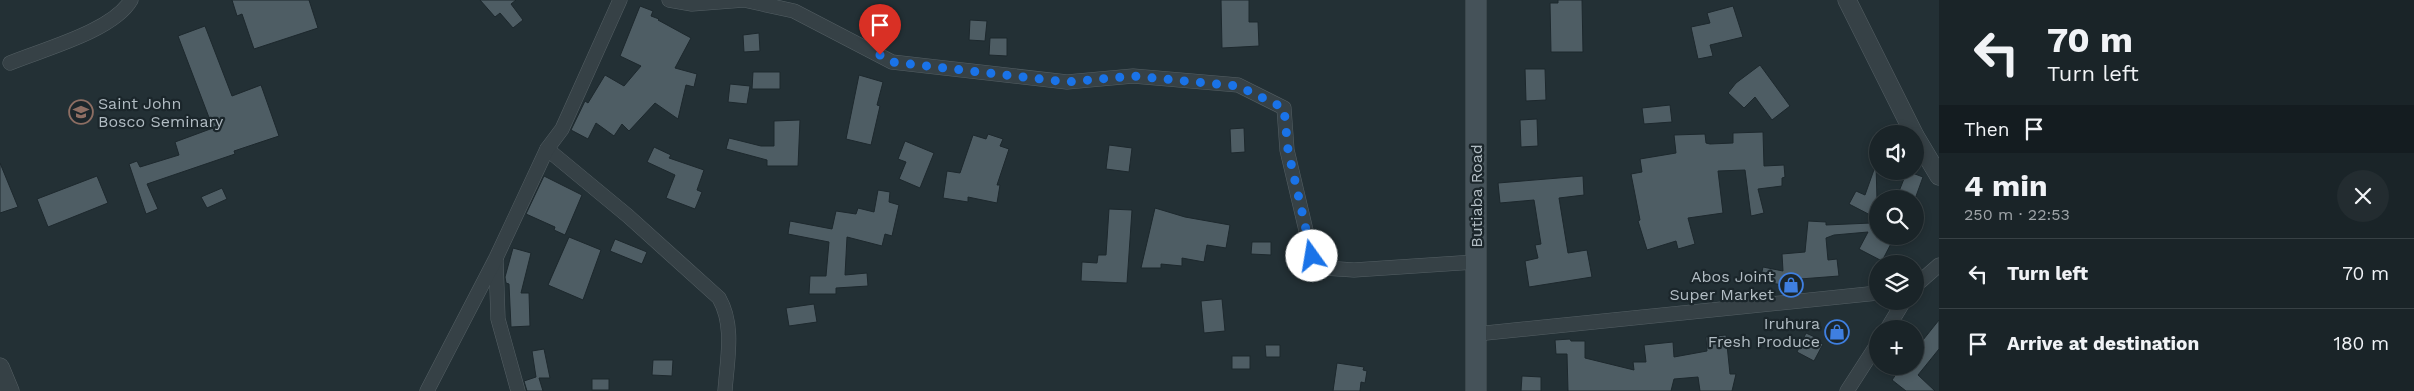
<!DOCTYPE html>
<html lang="en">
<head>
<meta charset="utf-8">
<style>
	:root { --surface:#1a2428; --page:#232c30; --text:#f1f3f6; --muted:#9fa4a8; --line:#384145 }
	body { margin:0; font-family:"Work Sans",sans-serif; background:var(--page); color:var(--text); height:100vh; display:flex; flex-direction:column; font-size:19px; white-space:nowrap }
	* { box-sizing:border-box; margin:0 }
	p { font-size:16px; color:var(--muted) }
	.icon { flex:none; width:28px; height:28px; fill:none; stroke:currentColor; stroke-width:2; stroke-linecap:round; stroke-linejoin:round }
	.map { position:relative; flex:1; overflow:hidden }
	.details { display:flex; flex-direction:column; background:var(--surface); width:475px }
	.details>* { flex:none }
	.banner { background:#1a2428; color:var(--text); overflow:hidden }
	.buttons { position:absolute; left:1869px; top:125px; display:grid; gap:10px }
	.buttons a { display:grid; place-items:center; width:55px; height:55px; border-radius:50%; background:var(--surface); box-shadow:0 2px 8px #0003,0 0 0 1px var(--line); font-size:25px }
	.pin { position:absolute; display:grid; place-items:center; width:42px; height:42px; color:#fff; margin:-51px -21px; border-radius:50% 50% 50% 0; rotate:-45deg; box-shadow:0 0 5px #0007 }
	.pin .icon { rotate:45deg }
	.me { position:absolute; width:55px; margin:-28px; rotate:347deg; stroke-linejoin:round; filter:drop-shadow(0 0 4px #0008) }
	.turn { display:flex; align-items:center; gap:18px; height:105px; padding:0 25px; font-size:22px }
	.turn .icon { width:65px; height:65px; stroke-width:2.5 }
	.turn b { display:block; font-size:35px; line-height:42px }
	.then { display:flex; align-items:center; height:48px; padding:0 25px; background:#0003; gap:10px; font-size:19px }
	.round { display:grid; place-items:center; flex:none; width:52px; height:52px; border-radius:26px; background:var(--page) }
	.headline { display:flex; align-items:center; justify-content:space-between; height:85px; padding:0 25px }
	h1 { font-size:30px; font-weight:700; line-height:38px }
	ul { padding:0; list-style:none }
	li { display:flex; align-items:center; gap:15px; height:70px; padding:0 25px; border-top:1px solid var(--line) }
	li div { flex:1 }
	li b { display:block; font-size:19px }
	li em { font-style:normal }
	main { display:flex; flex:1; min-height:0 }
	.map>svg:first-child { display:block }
	.building { fill:#4e5d64; stroke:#1d282d }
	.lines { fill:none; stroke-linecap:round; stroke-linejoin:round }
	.minor-casing { stroke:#545f64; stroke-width:15 }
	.tertiary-casing { stroke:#545f64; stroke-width:19 }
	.secondary-casing { stroke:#545f64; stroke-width:21 }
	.minor { stroke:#364146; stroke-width:14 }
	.tertiary { stroke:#364146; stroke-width:18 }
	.secondary { stroke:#455259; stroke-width:20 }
	.route { stroke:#1a73e8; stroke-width:9; stroke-dasharray:0 16.2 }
	.labels { text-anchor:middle; stroke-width:4.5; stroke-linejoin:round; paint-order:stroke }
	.poi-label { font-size:16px; fill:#b1bcc3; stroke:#1b262b; text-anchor:end }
	.street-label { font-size:16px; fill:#b1bcc3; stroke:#1b262b }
</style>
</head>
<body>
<main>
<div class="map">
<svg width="1939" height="391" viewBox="0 0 1939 391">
	<rect width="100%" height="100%" fill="#233035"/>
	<g class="building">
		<polygon points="232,0 309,0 318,28 254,49 242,14 237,16"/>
		<polygon points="480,0 516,0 511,4 523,20 513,28 500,13 495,17"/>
		<polygon points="1221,0 1249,0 1249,22 1258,22 1259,46 1222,48"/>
		<polygon points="1558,0 1582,0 1583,52 1551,52 1550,3 1558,3"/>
		<polygon points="640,6 653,11 651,16 659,19 658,20 691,38 675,68 697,74 694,87 686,85 678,119 655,103 629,131 622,124 614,136 596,123 588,139 571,130 585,101 588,103 605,75 624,86 641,66 620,56"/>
		<polygon points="1733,6 1743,37 1710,45 1713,56 1698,59 1691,27 1710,23 1707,13"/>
		<polygon points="970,20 987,21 985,41 969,40"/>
		<polygon points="205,26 232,96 261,85 279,136 234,151 235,154 147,184 158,209 146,214 129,164 137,161 140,167 179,155 175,142 213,128 178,36"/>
		<polygon points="759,33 760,51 744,52 743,35"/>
		<polygon points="990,38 1007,38 1007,56 989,55"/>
		<polygon points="1760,65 1790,106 1772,120 1755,97 1744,108 1728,93 1736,83"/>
		<polygon points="1525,69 1545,69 1546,100 1526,101"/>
		<polygon points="753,72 780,72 780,89 752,89"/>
		<polygon points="859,75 883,82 877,105 880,106 871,145 846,139"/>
		<polygon points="730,84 750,86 747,104 728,102"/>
		<polygon points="1670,105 1672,122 1644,124 1642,108"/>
		<polygon points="1537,119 1538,146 1521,147 1520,120"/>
		<polygon points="800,120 798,166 767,166 767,160 726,149 729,138 761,146 774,146 774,121"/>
		<polygon points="1244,128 1245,152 1231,153 1230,129"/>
		<polygon points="1763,132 1764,166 1784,165 1785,177 1782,178 1782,186 1758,189 1764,213 1751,216 1745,170 1718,171 1723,213 1688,218 1695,244 1678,249 1676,241 1647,250 1638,221 1640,220 1631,174 1642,172 1640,159 1676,153 1674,135 1705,134 1706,143 1710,144 1733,143 1733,133"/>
		<polygon points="988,134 1003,139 1000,146 1009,149 997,185 1000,185 997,203 968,197 968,202 943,198 947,171 960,173 973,135 986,139"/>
		<polygon points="905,141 934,153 920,188 899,179 906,162 898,159"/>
		<polygon points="1109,145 1132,148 1129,172 1106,169"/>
		<polygon points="654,147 671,155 669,158 704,170 697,190 702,192 695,209 666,198 675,175 647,162"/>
		<polygon points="0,163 18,207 0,213"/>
		<polygon points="1876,164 1878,236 1895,236 1882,261 1859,249 1868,232 1834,235 1826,238 1828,260 1837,259 1839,276 1800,279 1798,292 1787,294 1788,286 1760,281 1763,267 1783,271 1782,254 1805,252 1808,221 1826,222 1826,225 1871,223 1871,226 1876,218 1849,204 1856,191 1865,195"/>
		<polygon points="1907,171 1923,177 1915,199 1896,199"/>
		<polygon points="97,176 108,203 48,227 37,199"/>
		<polygon points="544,176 582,195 565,235 554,230 555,227 526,214"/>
		<polygon points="1583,176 1584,195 1559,198 1568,253 1587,250 1592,277 1529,287 1525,261 1538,258 1535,245 1541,244 1534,200 1500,203 1498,183"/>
		<polygon points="222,188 227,199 207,208 201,197"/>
		<polygon points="878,190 890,192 889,202 899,205 892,236 885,234 882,246 847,237 845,275 867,273 868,286 836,288 836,294 809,294 810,276 826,276 829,242 788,234 790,221 832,229 836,211 856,214 858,208 874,212"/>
		<polygon points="1155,208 1185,217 1230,225 1226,248 1207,245 1204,262 1182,258 1182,266 1161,264 1161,268 1141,268"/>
		<polygon points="1109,209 1132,210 1127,283 1081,281 1082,262 1097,263 1098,255 1106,255"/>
		<polygon points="569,237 601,250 583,300 548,285"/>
		<polygon points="615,239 647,252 642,264 610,251"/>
		<polygon points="1252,242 1271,242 1271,255 1251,254"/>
		<polygon points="513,248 531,253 521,293 529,293 530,326 511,327 509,284 506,283 505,277"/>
		<polygon points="1222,299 1225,331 1204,333 1201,301"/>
		<polygon points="814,304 817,322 789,326 786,308"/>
		<polygon points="1939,320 1939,349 1918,375 1935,391 1906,391 1892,380 1902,366 1915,366 1915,350"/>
		<polygon points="1806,333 1819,339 1818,342 1823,344 1814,361 1797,352"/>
		<polygon points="1726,335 1730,374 1736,374 1732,391 1700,391 1698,377 1674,379 1671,391 1568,391 1567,354 1556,354 1555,340 1570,339 1571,341 1585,341 1585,358 1634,370 1633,362 1646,362 1644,345 1673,342 1674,357 1707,351 1706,337"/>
		<polygon points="1265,345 1280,345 1280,357 1266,357"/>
		<polygon points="544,349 550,378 539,378 543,391 527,391 524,381 536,377 532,351"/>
		<rect x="1232" y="356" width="18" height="13"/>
		<polygon points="653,360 673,360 672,376 652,375"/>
		<polygon points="1337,363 1364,367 1363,370 1367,371 1365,383 1361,382 1360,391 1333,391"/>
		<polygon points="1522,376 1541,377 1541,391 1521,391"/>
		<rect x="592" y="379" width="17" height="11"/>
	</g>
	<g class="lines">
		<g class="minor-casing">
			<g id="minor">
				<polyline points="669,0 692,4 744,0 794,11 892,62 1067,82 1133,76 1238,85 1284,108 1287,150 1312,256 1324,268 1354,270 1475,262"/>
				<path d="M10,63C44,49 113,31 131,0"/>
				<path d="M547,149L628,216L719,298C735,326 727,360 725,391"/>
				<polyline points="496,259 498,319 518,391"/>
				<polyline points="1915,286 1939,265"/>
				<polyline points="1887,329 1904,301"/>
				<polyline points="1476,334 1878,293"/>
				<polyline points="427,391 496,258 547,149 562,129 620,0"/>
				<polyline points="1847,391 1878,343"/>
			</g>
		</g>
		<g class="tertiary-casing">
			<g id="tertiary">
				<polyline points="1847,0 1914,134"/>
				<polyline points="1915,136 1939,176"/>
				<polyline points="0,367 10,391"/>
			</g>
		</g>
		<g class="secondary-casing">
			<polyline id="secondary" points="1476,391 1476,0"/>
		</g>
		<use href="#minor" class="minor"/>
		<use href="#tertiary" class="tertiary"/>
		<use href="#secondary" class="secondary"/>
	</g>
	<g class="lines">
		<polyline class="route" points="880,55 892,62 1067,82 1133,76 1238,86 1284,108 1288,150 1312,256"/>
	</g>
	<defs>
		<g id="school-ring" transform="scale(1.25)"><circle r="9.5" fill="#1b262b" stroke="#8d6e63" stroke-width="1.5"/><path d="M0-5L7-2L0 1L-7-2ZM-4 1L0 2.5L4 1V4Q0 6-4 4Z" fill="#8d6e63"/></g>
		<g id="shop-ring" transform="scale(1.25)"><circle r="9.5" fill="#1b262b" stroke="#3f7fe0" stroke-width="1.5"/><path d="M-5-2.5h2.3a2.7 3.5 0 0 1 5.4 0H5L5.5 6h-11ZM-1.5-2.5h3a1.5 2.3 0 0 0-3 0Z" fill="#3f7fe0"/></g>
	</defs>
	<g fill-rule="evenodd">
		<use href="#school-ring" x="81" y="112"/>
		<use href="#shop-ring" x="1791" y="285"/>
		<use href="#shop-ring" x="1837" y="332"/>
	</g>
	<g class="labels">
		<g class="poi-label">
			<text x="98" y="109" text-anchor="start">Saint John<tspan x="98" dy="18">Bosco Seminary</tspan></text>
			<text x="1774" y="282">Abos Joint<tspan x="1774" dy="18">Super Market</tspan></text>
			<text x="1820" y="329">Iruhura<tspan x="1820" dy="18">Fresh Produce</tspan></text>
		</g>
		<g class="street-label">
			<text transform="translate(1476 196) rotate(-90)" y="6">Butiaba Road</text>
		</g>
	</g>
</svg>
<div class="buttons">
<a><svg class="icon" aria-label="sound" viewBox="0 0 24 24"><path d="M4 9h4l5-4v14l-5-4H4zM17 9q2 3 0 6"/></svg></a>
<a><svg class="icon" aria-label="search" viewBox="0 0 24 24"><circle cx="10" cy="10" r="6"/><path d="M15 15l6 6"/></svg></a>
<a><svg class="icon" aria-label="layers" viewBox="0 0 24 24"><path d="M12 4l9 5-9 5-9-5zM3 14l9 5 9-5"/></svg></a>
<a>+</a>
</div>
<div class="pin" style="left:880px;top:55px;background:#d93025"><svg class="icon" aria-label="arrive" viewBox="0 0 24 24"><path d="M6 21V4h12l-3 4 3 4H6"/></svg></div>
<svg class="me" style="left:1312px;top:256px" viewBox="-20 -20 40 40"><circle r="19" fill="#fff"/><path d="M0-13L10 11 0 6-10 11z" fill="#1a73e8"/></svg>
</div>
<section class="details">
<div class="banner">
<div class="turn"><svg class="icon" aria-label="left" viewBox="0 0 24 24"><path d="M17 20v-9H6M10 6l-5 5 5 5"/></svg><div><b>70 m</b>Turn left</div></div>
<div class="then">Then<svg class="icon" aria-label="arrive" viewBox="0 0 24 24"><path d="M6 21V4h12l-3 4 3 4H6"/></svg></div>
</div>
<div class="headline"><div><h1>4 min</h1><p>250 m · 22:53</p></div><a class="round"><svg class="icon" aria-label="close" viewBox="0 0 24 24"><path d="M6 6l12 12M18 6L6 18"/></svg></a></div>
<ul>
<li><svg class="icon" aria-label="left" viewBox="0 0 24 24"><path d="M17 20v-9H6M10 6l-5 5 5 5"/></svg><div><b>Turn left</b></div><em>70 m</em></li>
<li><svg class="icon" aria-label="arrive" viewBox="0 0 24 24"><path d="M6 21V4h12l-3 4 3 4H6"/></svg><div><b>Arrive at destination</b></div><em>180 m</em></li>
</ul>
</section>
</main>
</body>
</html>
